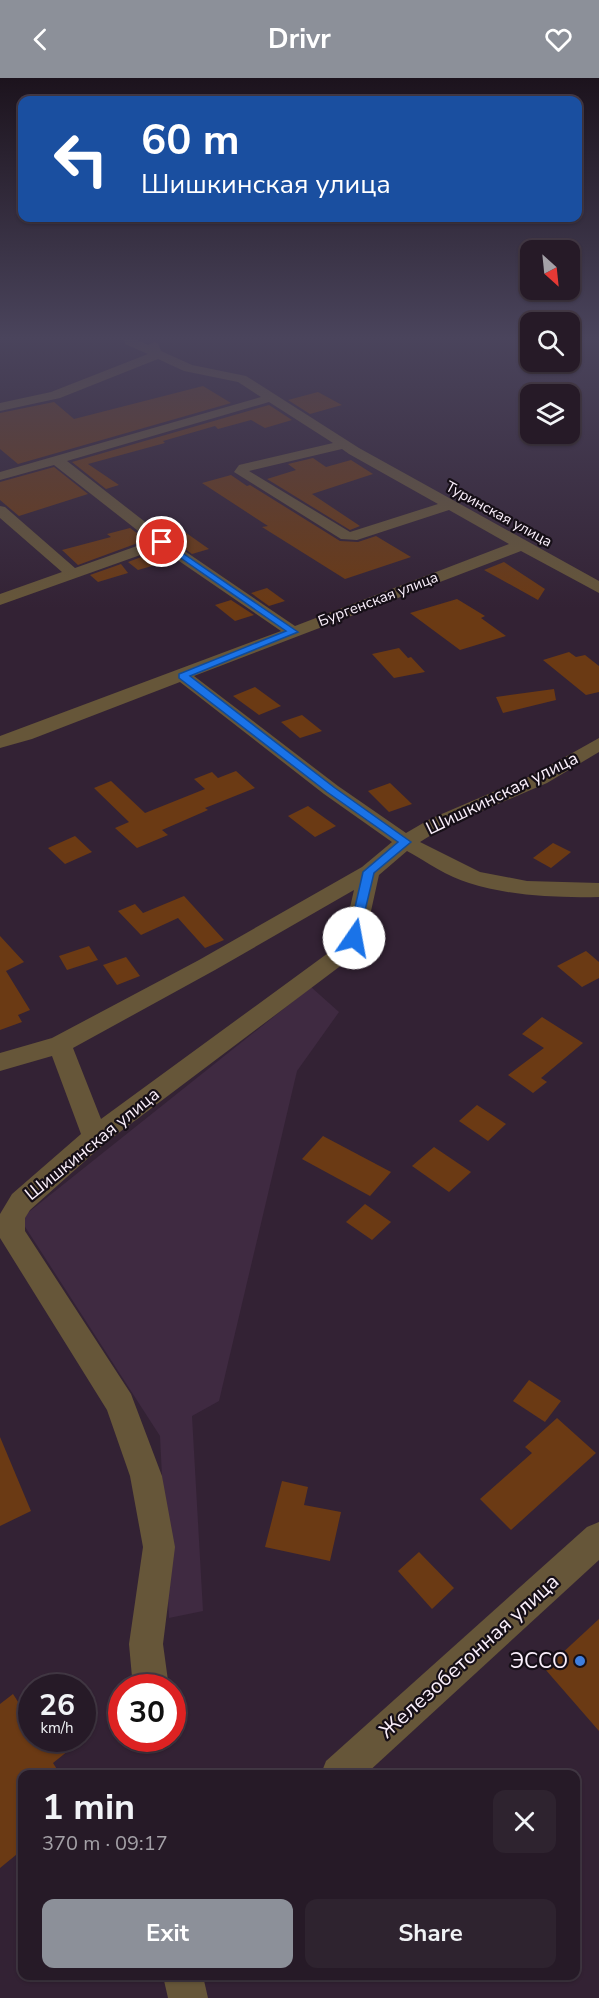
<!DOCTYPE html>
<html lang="en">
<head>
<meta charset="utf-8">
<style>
	:root { --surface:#261a27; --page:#2e232f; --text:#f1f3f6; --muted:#a4a1a7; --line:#423844; --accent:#8c9099 }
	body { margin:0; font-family:"Nunito Sans",sans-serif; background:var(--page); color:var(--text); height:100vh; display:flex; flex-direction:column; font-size:22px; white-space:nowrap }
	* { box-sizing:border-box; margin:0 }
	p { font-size:20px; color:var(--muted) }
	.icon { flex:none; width:33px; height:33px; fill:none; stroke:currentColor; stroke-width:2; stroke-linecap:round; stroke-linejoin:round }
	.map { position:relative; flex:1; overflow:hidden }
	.panel { position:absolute; left:18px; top:1692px; width:562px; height:210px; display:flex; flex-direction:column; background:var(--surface); border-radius:12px; box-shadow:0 2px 4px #0004,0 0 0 2px var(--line) }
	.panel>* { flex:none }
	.hud { position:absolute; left:18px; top:18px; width:564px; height:126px; border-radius:12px; box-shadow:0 2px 4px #0004,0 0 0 2px var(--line); background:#1a4fa0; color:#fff; overflow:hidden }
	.needle { width:39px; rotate:153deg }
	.tools { position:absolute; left:520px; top:162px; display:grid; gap:12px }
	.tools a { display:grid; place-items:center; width:60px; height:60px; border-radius:12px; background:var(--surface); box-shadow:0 2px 4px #0004,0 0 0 2px var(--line); font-size:30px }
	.speed { position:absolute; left:18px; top:1596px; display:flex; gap:12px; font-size:30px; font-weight:700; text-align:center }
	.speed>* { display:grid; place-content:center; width:78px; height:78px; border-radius:50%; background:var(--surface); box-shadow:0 2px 4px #0004,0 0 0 2px var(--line); line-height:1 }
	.speed small { font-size:15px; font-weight:400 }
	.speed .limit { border:9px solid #d22; background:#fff; color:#111 }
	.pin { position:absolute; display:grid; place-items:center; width:51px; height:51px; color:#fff; margin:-26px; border:3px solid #fff; border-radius:50%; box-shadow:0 2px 6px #0007 }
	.me { position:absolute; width:66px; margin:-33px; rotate:12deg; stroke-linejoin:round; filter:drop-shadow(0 0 4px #0008) }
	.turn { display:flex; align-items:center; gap:21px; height:126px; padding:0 24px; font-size:27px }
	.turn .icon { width:78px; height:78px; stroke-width:2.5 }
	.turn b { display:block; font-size:42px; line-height:51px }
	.round { display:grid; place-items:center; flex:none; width:63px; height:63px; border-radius:12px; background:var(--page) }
	.headline { display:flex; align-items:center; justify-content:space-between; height:102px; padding:0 24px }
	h1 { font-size:36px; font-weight:700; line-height:45px }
	.button { display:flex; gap:12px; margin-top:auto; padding:12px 24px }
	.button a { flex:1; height:69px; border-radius:12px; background:var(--accent); color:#fff; font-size:24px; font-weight:700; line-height:69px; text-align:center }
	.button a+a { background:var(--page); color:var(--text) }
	header { display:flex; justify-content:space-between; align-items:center; height:78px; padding:0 24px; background:var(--accent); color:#fff; font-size:27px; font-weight:700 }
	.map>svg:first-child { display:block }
	.built { fill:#3f2a41 }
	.building { fill:#6b3a14 }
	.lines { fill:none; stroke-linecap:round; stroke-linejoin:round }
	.minor { fill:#665639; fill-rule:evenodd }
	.route { fill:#1a73e8; stroke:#114b97; stroke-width:1.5 }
	.shop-dot { fill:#3f7fe0; stroke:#160f17; stroke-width:2 }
	.labels { text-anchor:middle; stroke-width:4.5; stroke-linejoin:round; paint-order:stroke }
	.far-street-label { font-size:15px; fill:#faeffb; stroke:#160f17 }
	.street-label { font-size:18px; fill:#faeffb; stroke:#160f17 }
	.near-street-label { font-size:21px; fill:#faeffb; stroke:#160f17 }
	.near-poi-label { font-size:21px; fill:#faeffb; stroke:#160f17; text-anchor:end }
</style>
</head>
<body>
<header><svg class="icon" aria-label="back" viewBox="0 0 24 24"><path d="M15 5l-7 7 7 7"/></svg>Drivr<svg class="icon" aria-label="heart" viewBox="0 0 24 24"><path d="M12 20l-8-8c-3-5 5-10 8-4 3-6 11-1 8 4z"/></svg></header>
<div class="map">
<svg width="599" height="1920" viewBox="0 0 599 1920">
	<rect width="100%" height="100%" fill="#332234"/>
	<polygon class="built" points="311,909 339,934 297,993 219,1323 192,1338 203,1533 169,1540 160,1358 20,1141"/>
	<g class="building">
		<polygon points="203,308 231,325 18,386 0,371 0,335 54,324 74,341"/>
		<polygon points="318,314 342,327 310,336 288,322"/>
		<polygon points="269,327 292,342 265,350 251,342 218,351 215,348 163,363 165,365 88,386 119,407 106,411 72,384"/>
		<polygon points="313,380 326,389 351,382 373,396 312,416 360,448 350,452 267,401 296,392 288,386"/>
		<polygon points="54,389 88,416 19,438 0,422 0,404"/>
		<polygon points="231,397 247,408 250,407 340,463 358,464 376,458 411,479 345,501 262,449 268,448 202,405"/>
		<polygon points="165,440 209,471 192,476 149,444"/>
		<polygon points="130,450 146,462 78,487 62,472 111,459 107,456"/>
		<polygon points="160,472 173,482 138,492 128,484"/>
		<polygon points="504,484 545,511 538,522 484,492"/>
		<polygon points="121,486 128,495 98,504 90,497"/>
		<polygon points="267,510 285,523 269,528 251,515"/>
		<polygon points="457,521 485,538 481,540 506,558 460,572 410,535"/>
		<polygon points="231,522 254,537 235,543 215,527"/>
		<polygon points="399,570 408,580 411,579 425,594 394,600 372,576"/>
		<polygon points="569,574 576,579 585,577 599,588 599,614 586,617 543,582"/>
		<polygon points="255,609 281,628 259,637 233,618"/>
		<polygon points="554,611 556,622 503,635 496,619"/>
		<polygon points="302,637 322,653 300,660 281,644"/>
		<polygon points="236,693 255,710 205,730 208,732 162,752 168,757 137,770 115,750 129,744 94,710 111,703 145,735 205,711 194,701 212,694 218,700"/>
		<polygon points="390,705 412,726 389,734 368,713"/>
		<polygon points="308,728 336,748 315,759 288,738"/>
		<polygon points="75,758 92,774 65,786 48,770"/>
		<polygon points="553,765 571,774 551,790 533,780"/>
		<polygon points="184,818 224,862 205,870 178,840 141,857 118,833 135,826 143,835"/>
		<polygon points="0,858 24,884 6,893 30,932 18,937 22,944 0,952"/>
		<polygon points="89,868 98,882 67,892 59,878"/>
		<polygon points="586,873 599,884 599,900 582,909 557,888"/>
		<polygon points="126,879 140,898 117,907 103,887"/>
		<polygon points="542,939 583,965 541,1000 547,1004 533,1015 508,997 544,970 522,956"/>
		<polygon points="477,1027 506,1046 488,1063 459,1043"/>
		<polygon points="323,1058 391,1094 370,1118 302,1081"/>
		<polygon points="434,1069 471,1094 449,1114 412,1088"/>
		<polygon points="365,1126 391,1144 372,1162 346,1144"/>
		<polygon points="529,1302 561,1323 545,1344 513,1323"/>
		<polygon points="557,1340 596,1375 511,1452 480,1421 532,1375 525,1369"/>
		<polygon points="0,1359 31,1433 0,1448"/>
		<polygon points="282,1403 308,1409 304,1427 341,1434 330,1483 265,1469"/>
		<polygon points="419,1474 454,1510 432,1531 398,1493"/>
		<polygon points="599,1541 599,1653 545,1591"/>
		<polygon points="13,1616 22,1630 32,1623 32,1660 84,1660 53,1685 60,1696 22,1696 22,1772 0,1790 0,1626"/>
	</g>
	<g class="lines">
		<g class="minor">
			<path d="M124,261H135L148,267L154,264L158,265L161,273L192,287L246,298L359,370L599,503V515L521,473L194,598L338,708L406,755L430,741L533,697L599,660V674L547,705L444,749L420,764L480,794L527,803L599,805V819C556,820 510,818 469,805C448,799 427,784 407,773L379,797L365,860L355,877L104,1066L30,1132L25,1140V1153L131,1316L162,1398L175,1469L163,1566L169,1610H133L129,1566L143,1469L130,1398L107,1332L0,1160V1136L12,1116L81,1056L52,978L0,993V975L52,960L199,882L362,789L392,764L324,716L180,604L32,661L0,670V658L281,553L160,470L0,527V516L62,494L0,440V428L5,429L75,490L151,463L54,387L0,402V394L261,319L238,304L184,293L158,281L60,320L0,333V325L51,314L148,276L125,266ZM269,324L333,365L239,387L234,394L341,461L357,462L449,432L509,466L295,548L167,461L67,383ZM342,371L349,376L438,426L350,454L249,393ZM354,812L343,860L339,867L101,1041L73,970L215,892Z"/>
			<polygon points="599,1444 599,1482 366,1696 321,1696 326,1683 587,1449"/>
			<polygon points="163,1898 203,1898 208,1920 168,1920"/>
		</g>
	</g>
	<linearGradient id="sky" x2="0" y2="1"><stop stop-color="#1c131d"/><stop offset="0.49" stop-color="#4a445c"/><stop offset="1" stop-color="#4a445c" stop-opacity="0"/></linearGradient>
	<rect width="599" height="530" fill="url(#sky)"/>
	<polygon class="route" points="162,461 298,554 190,598 335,710 411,764 374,795 358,862 350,862 348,860 363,794 398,764 327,714 179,600 179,596 286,553 159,465 158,464"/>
	<circle class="shop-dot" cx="580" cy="1583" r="6"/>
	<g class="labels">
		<g class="far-street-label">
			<text transform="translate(499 436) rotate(29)" y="5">Туринская улица</text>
			<text transform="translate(378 521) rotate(-21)" y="5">Бургенская улица</text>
		</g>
		<g class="street-label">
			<text transform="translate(502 715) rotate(-26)" y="6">Шишкинская улица</text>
			<text transform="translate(92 1066) rotate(-39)" y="6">Шишкинская улица</text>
		</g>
		<g class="near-street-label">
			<text transform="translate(469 1578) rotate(-42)" y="7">Железобетонная улица</text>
		</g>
		<g class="near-poi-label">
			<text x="568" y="1590">ЭССО</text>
		</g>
	</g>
</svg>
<div class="tools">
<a><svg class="needle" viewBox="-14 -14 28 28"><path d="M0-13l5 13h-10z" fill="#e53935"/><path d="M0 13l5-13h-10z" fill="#a4a1a7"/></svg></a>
<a><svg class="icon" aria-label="search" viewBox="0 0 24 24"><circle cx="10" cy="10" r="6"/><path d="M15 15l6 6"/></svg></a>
<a><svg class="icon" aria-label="layers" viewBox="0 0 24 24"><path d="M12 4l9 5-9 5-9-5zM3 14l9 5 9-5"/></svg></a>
</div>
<div class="speed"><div>26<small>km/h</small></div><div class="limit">30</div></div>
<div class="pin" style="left:162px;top:464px;background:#d93025"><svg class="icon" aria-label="arrive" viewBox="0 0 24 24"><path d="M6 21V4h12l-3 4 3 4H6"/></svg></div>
<svg class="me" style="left:354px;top:860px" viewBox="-20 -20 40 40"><circle r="19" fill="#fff"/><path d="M0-13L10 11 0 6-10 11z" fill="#1a73e8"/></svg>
<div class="hud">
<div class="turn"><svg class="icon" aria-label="left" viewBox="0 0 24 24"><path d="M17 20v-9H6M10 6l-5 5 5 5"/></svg><div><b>60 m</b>Шишкинская улица</div></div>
</div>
<section class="panel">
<div class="headline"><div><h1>1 min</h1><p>370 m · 09:17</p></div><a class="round"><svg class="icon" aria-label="close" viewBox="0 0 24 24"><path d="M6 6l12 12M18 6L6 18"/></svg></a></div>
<div class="button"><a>Exit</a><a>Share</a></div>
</section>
</div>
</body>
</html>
